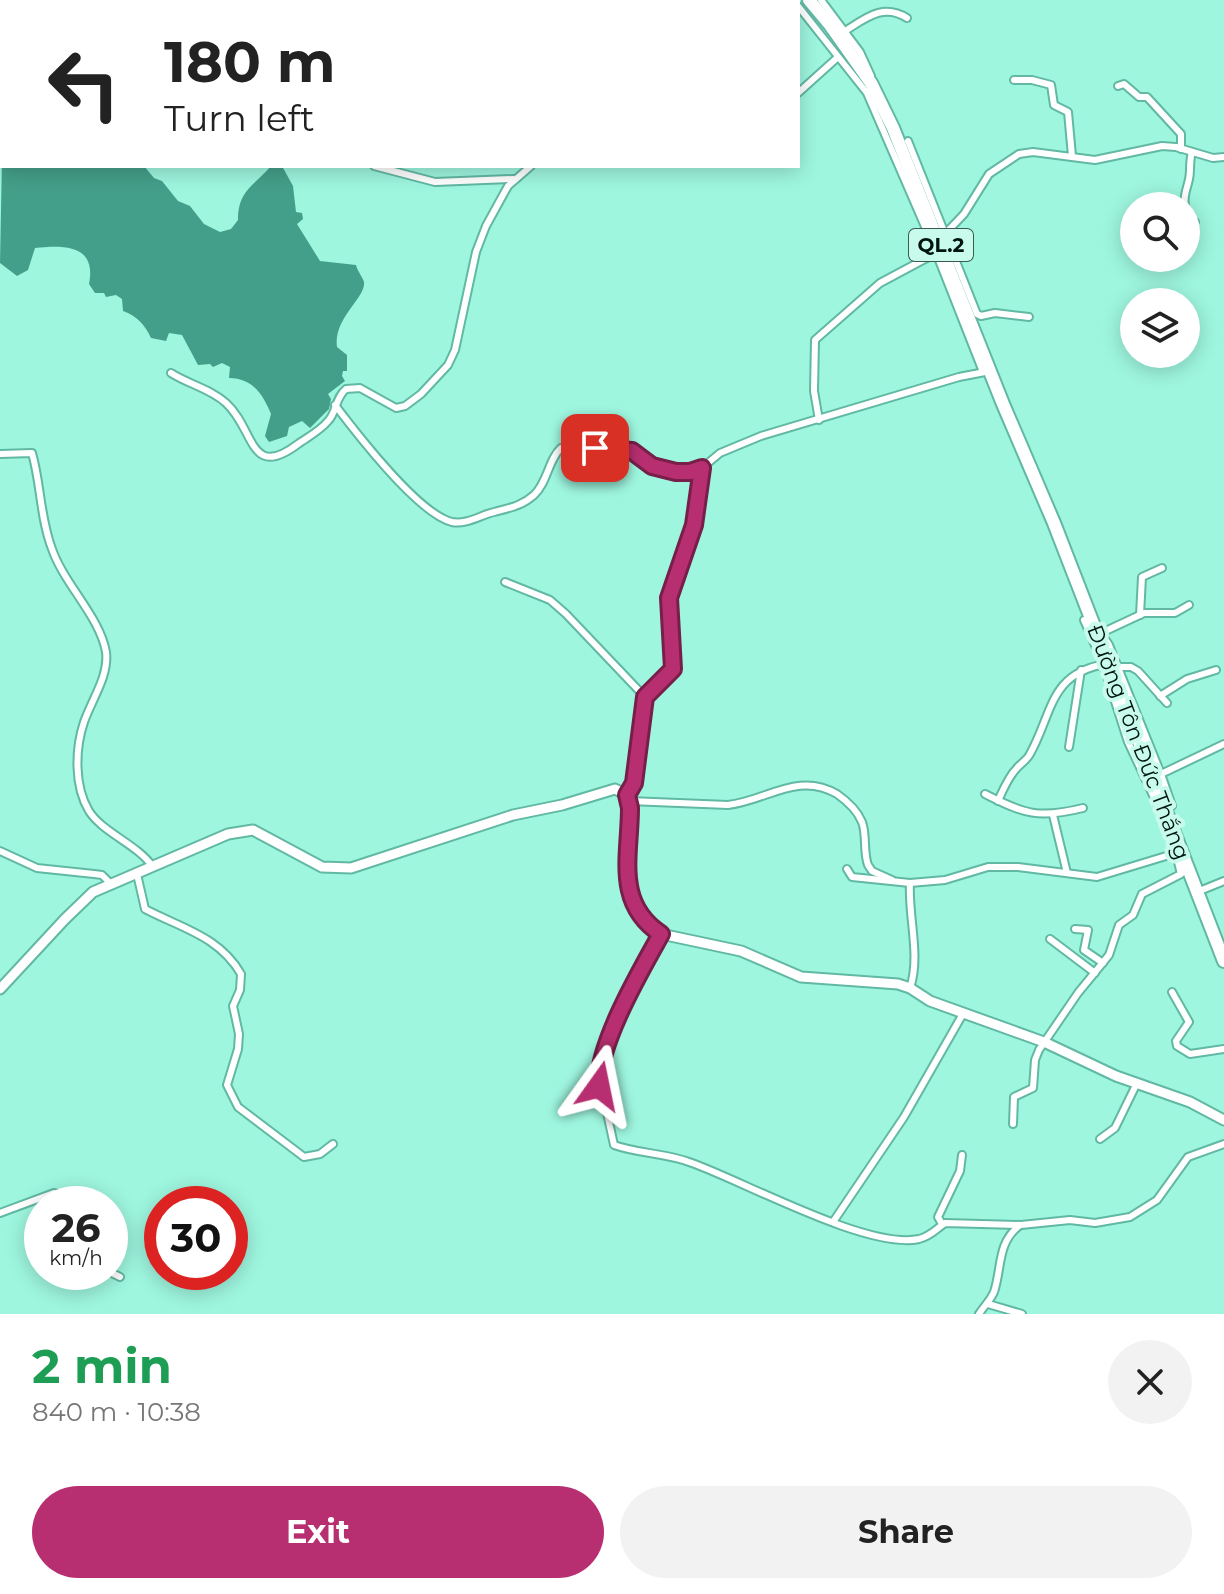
<!DOCTYPE html>
<html lang="en">
<head>
<meta charset="utf-8">
<style>
	:root { --surface:#fff; --page:#f2f2f2; --text:#222; --muted:#767676; --accent:#b72f70 }
	body { margin:0; font-family:Montserrat,sans-serif; background:var(--page); color:var(--text); height:100vh; display:flex; flex-direction:column; font-size:30px; white-space:nowrap }
	* { box-sizing:border-box; margin:0 }
	p { font-size:26px; color:var(--muted) }
	.icon { flex:none; width:44px; height:44px; fill:none; stroke:currentColor; stroke-width:2; stroke-linecap:round; stroke-linejoin:round }
	.map { position:relative; height:1314px; overflow:hidden }
	.details { display:flex; flex-direction:column; background:var(--surface); flex:1 }
	.details>* { flex:none }
	.guide { position:absolute; left:0px; top:0px; width:800px; height:168px; box-shadow:0 4px 20px #0003; background:#fff; color:var(--text); overflow:hidden }
	.fabs { position:absolute; left:1120px; top:192px; display:grid; gap:16px }
	.fabs a { display:grid; place-items:center; width:80px; height:80px; border-radius:50%; background:var(--surface); box-shadow:0 4px 20px #0003; font-size:40px }
	.speed { position:absolute; left:24px; top:1186px; display:flex; gap:16px; font-size:40px; font-weight:700; text-align:center }
	.speed>* { display:grid; place-content:center; width:104px; height:104px; border-radius:50%; background:var(--surface); box-shadow:0 4px 20px #0003; line-height:1 }
	.speed small { font-size:20px; font-weight:400 }
	.speed .limit { border:12px solid #d22; background:#fff; color:#111 }
	.pin { position:absolute; display:grid; place-items:center; width:68px; height:68px; color:#fff; margin:-34px; border-radius:16px; box-shadow:0 4px 12px #0006 }
	.me { position:absolute; width:88px; margin:-44px; rotate:12deg; stroke-linejoin:round; filter:drop-shadow(0 0 6px #0008) }
	.turn { display:flex; align-items:center; gap:28px; height:168px; padding:0 32px; font-size:36px }
	.turn .icon { width:104px; height:104px; stroke-width:2.5 }
	.turn b { display:block; font-size:56px; line-height:68px }
	.round { display:grid; place-items:center; flex:none; width:84px; height:84px; border-radius:42px; background:var(--page) }
	.overview { display:flex; align-items:center; justify-content:space-between; height:136px; padding:0 32px }
	h1 { font-size:48px; font-weight:700; line-height:60px; color:#1e9e55 }
	.button { display:flex; gap:16px; margin-top:auto; padding:16px 32px }
	.button a { flex:1; height:92px; border-radius:48px; background:var(--accent); color:#fff; font-size:32px; font-weight:700; line-height:92px; text-align:center }
	.button a+a { background:var(--page); color:var(--text) }
	.map>svg:first-child { display:block }
	.water { fill:#449f8a }
	.lines { fill:none; stroke-linecap:round; stroke-linejoin:round }
	.street-casing { stroke:#61b8a3; stroke-width:10 }
	.secondary-casing { stroke:#61b8a3; stroke-width:13 }
	.highway-casing { stroke:#61b8a3; stroke-width:16 }
	.street { stroke:#fff; stroke-width:6 }
	.secondary { stroke:#fff; stroke-width:9 }
	.highway { stroke:#fff; stroke-width:12 }
	.route-casing { stroke:#771f49; stroke-width:20 }
	.route { stroke:#b72f70; stroke-width:14 }
	.labels { text-anchor:middle; stroke-width:8; stroke-linejoin:round; paint-order:stroke }
	.shield { fill:#c9fbed; stroke:#3c5a52; stroke-width:2 }
	.shield-label { font-size:20px; font-weight:bold; fill:#001510 }
	.street-label { font-size:22px; fill:#001510; stroke:#c9fbed }
</style>
</head>
<body>
<div class="map">
<svg width="1224" height="1314" viewBox="0 0 1224 1314">
	<rect width="100%" height="100%" fill="#9ef6df"/>
	<path class="water" d="M2,157V166H144L154,178L162,181L178,201L190,206L204,224L220,232L231,229L238,220C238,190 254,186 271,166H282L293,186L296,212L302,213L303,219L297,224L320,261L356,265C357,270 363,278 364,282C366,298 333,318 337,347L347,355V371H343L342,376L345,381L328,394L331,399L329,409L310,428L302,421L289,427L287,436L269,442L265,436L271,414C263,394 252,378 229,378L230,367L222,363L213,367L210,364L198,365L182,335L169,333L166,341L151,338C145,325 137,316 123,311L122,299L116,295L106,297L104,293H95L89,284C97,244 63,245 35,248L28,270L17,276L0,263Z"/>
	<g class="lines">
		<g class="street-casing">
			<g id="street">
				<polyline points="792,0 794,2"/>
				<polyline points="821,0 860,52 871,76"/>
				<polyline points="105,2 106,0"/>
				<polyline points="146,2 147,0"/>
				<polyline points="248,2 248,0"/>
				<polyline points="798,6 867,93 933,245 983,372"/>
				<polyline points="0,7 2,7"/>
				<path d="M845,31C866,18 883,3 907,18"/>
				<polyline points="1014,80 1032,80 1051,85 1054,105 1068,112 1072,156"/>
				<polyline points="1118,86 1124,84 1139,97 1147,97 1181,134 1181,149"/>
				<polyline points="798,93 838,57"/>
				<polyline points="908,141 977,314 981,316 995,313 1029,317"/>
				<polyline points="374,166 435,182 513,179"/>
				<path d="M1185,206C1183,194 1187,190 1189,179C1191,170 1189,162 1192,152"/>
				<polyline points="1186,210 1188,219 1195,222"/>
				<polyline points="944,235 964,214 989,174 1019,154 1033,152 1095,160 1162,146 1176,147 1213,158 1224,157"/>
				<path d="M171,373C188,384 211,389 226,403C255,429 249,481 298,444C308,437 321,430 328,421C337,412 335,398 346,389L360,388L396,408L405,406L421,394L448,365L455,350L476,252L486,226L508,186L531,166"/>
				<path d="M335,405C357,434 419,514 452,522C466,525 481,515 494,512C509,508 522,506 534,495C548,482 548,460 561,448L632,451L652,466L676,472H690L702,468"/>
				<polyline points="819,420 814,391 815,340 880,283 936,253"/>
				<path d="M0,454L32,453C41,484 40,518 52,549C64,584 100,617 106,652C109,676 92,699 84,722C75,749 74,786 89,811C103,833 137,844 153,867"/>
				<polyline points="505,582 550,600 566,614 645,697"/>
				<polyline points="1140,615 1142,577 1162,568"/>
				<polyline points="1084,620 1103,664 1128,742 1158,806"/>
				<polyline points="1097,635 1144,613 1175,613 1189,605"/>
				<polyline points="1099,638 1105,639 1109,645 1161,774"/>
				<polyline points="1118,667 1131,667 1138,671 1167,703"/>
				<polyline points="1160,696 1187,679 1216,670"/>
				<polyline points="1069,747 1081,670"/>
				<path d="M985,794C1024,814 1039,819 1083,808"/>
				<polyline points="627,795 634,783 645,697 673,669 669,598 694,525 702,468 720,453 761,436 959,377 990,371"/>
				<path d="M629,801L728,805C766,801 798,771 837,794C847,801 857,810 862,822C867,835 863,852 868,865L872,871L892,880"/>
				<path d="M998,801C1003,790 1008,777 1017,768C1021,763 1027,760 1030,754C1053,713 1049,673 1106,664"/>
				<polyline points="1164,811 1172,806 1161,774 1224,744"/>
				<polyline points="1053,815 1067,873"/>
				<polyline points="0,851 37,868 94,874 102,875 110,883"/>
				<polyline points="847,869 852,877 910,883 945,880 988,867 1018,867 1097,877 1176,853"/>
				<path d="M137,874L145,909C181,928 219,936 241,974L240,990L233,1006L239,1034L238,1049L227,1085L238,1107L304,1157L320,1154L333,1144"/>
				<polyline points="1197,892 1224,881"/>
				<polyline points="1075,929 1088,930 1084,950 1103,963"/>
				<path d="M661,934L613,1030L599,1076L614,1145C639,1154 667,1153 692,1163C745,1182 868,1250 919,1239C931,1236 936,1229 945,1223L1021,1225L1070,1220L1095,1223L1130,1217L1157,1200L1188,1157L1224,1144"/>
				<polyline points="1050,939 1095,973"/>
				<path d="M910,988C921,956 908,917 910,883"/>
				<polyline points="1172,992 1189,1022 1176,1041 1177,1046 1190,1054 1224,1049"/>
				<polyline points="1013,1124 1014,1097 1033,1088 1035,1060 1039,1050 1078,993 1109,955 1119,925 1133,915 1142,894 1181,874 1175,850"/>
				<polyline points="1100,1139 1115,1128 1137,1083"/>
				<polyline points="0,1213 54,1193 65,1197 69,1204"/>
				<polyline points="833,1222 904,1117 964,1012"/>
				<polyline points="942,1224 938,1217 960,1171 962,1155"/>
				<polyline points="110,1272 120,1277"/>
				<polyline points="988,1304 1022,1314"/>
				<path d="M979,1314C984,1306 990,1301 994,1292C1002,1268 997,1243 1019,1226"/>
			</g>
		</g>
		<g class="secondary-casing">
			<polyline id="secondary" points="0,989 65,919 93,892 228,834 253,830 322,867 351,868 513,815 562,805 615,789 627,795 629,801 627,879 634,906 647,924 661,934 741,951 801,977 898,984 910,988 930,1001 1044,1042 1116,1076 1190,1102 1224,1120"/>
		</g>
		<g class="highway-casing">
			<polyline id="highway" points="809,0 830,25 871,83 893,128 1003,404 1054,523 1224,961"/>
		</g>
		<use href="#street" class="street"/>
		<use href="#secondary" class="secondary"/>
		<use href="#highway" class="highway"/>
	</g>
	<g class="lines">
		<g class="route-casing">
			<path id="route" d="M595,448L632,451L652,466L676,472H690L702,468L694,525L669,598L673,669L645,697L634,783L627,795L630,808C630,855 614,903 661,934C641,970 597,1045 599,1086"/>
		</g>
		<use href="#route" class="route"/>
	</g>
	<g class="labels">
		<rect class="shield" x="909" y="229" width="64" height="32" rx="6"/>
		<g class="shield-label">
			<text x="941" y="252">QL.2</text>
		</g>
		<g class="street-label">
			<text transform="translate(1139 742) rotate(69)" y="8">Đường Tôn Đức Thắng</text>
		</g>
	</g>
</svg>
<div class="fabs">
<a><svg class="icon" aria-label="search" viewBox="0 0 24 24"><circle cx="10" cy="10" r="6"/><path d="M15 15l6 6"/></svg></a>
<a><svg class="icon" aria-label="layers" viewBox="0 0 24 24"><path d="M12 4l9 5-9 5-9-5zM3 14l9 5 9-5"/></svg></a>
</div>
<div class="speed"><div>26<small>km/h</small></div><div class="limit">30</div></div>
<div class="pin" style="left:595px;top:448px;background:#d93025"><svg class="icon" aria-label="arrive" viewBox="0 0 24 24"><path d="M6 21V4h12l-3 4 3 4H6"/></svg></div>
<svg class="me" style="left:599px;top:1086px" viewBox="-20 -20 40 40"><path d="M0-17L14 15 0 8-14 15z" fill="#b72f70" stroke="#fff" stroke-width="4"/></svg>
<div class="guide">
<div class="turn"><svg class="icon" aria-label="left" viewBox="0 0 24 24"><path d="M17 20v-9H6M10 6l-5 5 5 5"/></svg><div><b>180 m</b>Turn left</div></div>
</div>
</div>
<section class="details">
<div class="overview"><div><h1>2 min</h1><p>840 m · 10:38</p></div><a class="round"><svg class="icon" aria-label="close" viewBox="0 0 24 24"><path d="M6 6l12 12M18 6L6 18"/></svg></a></div>
<div class="button"><a>Exit</a><a>Share</a></div>
</section>
</body>
</html>
